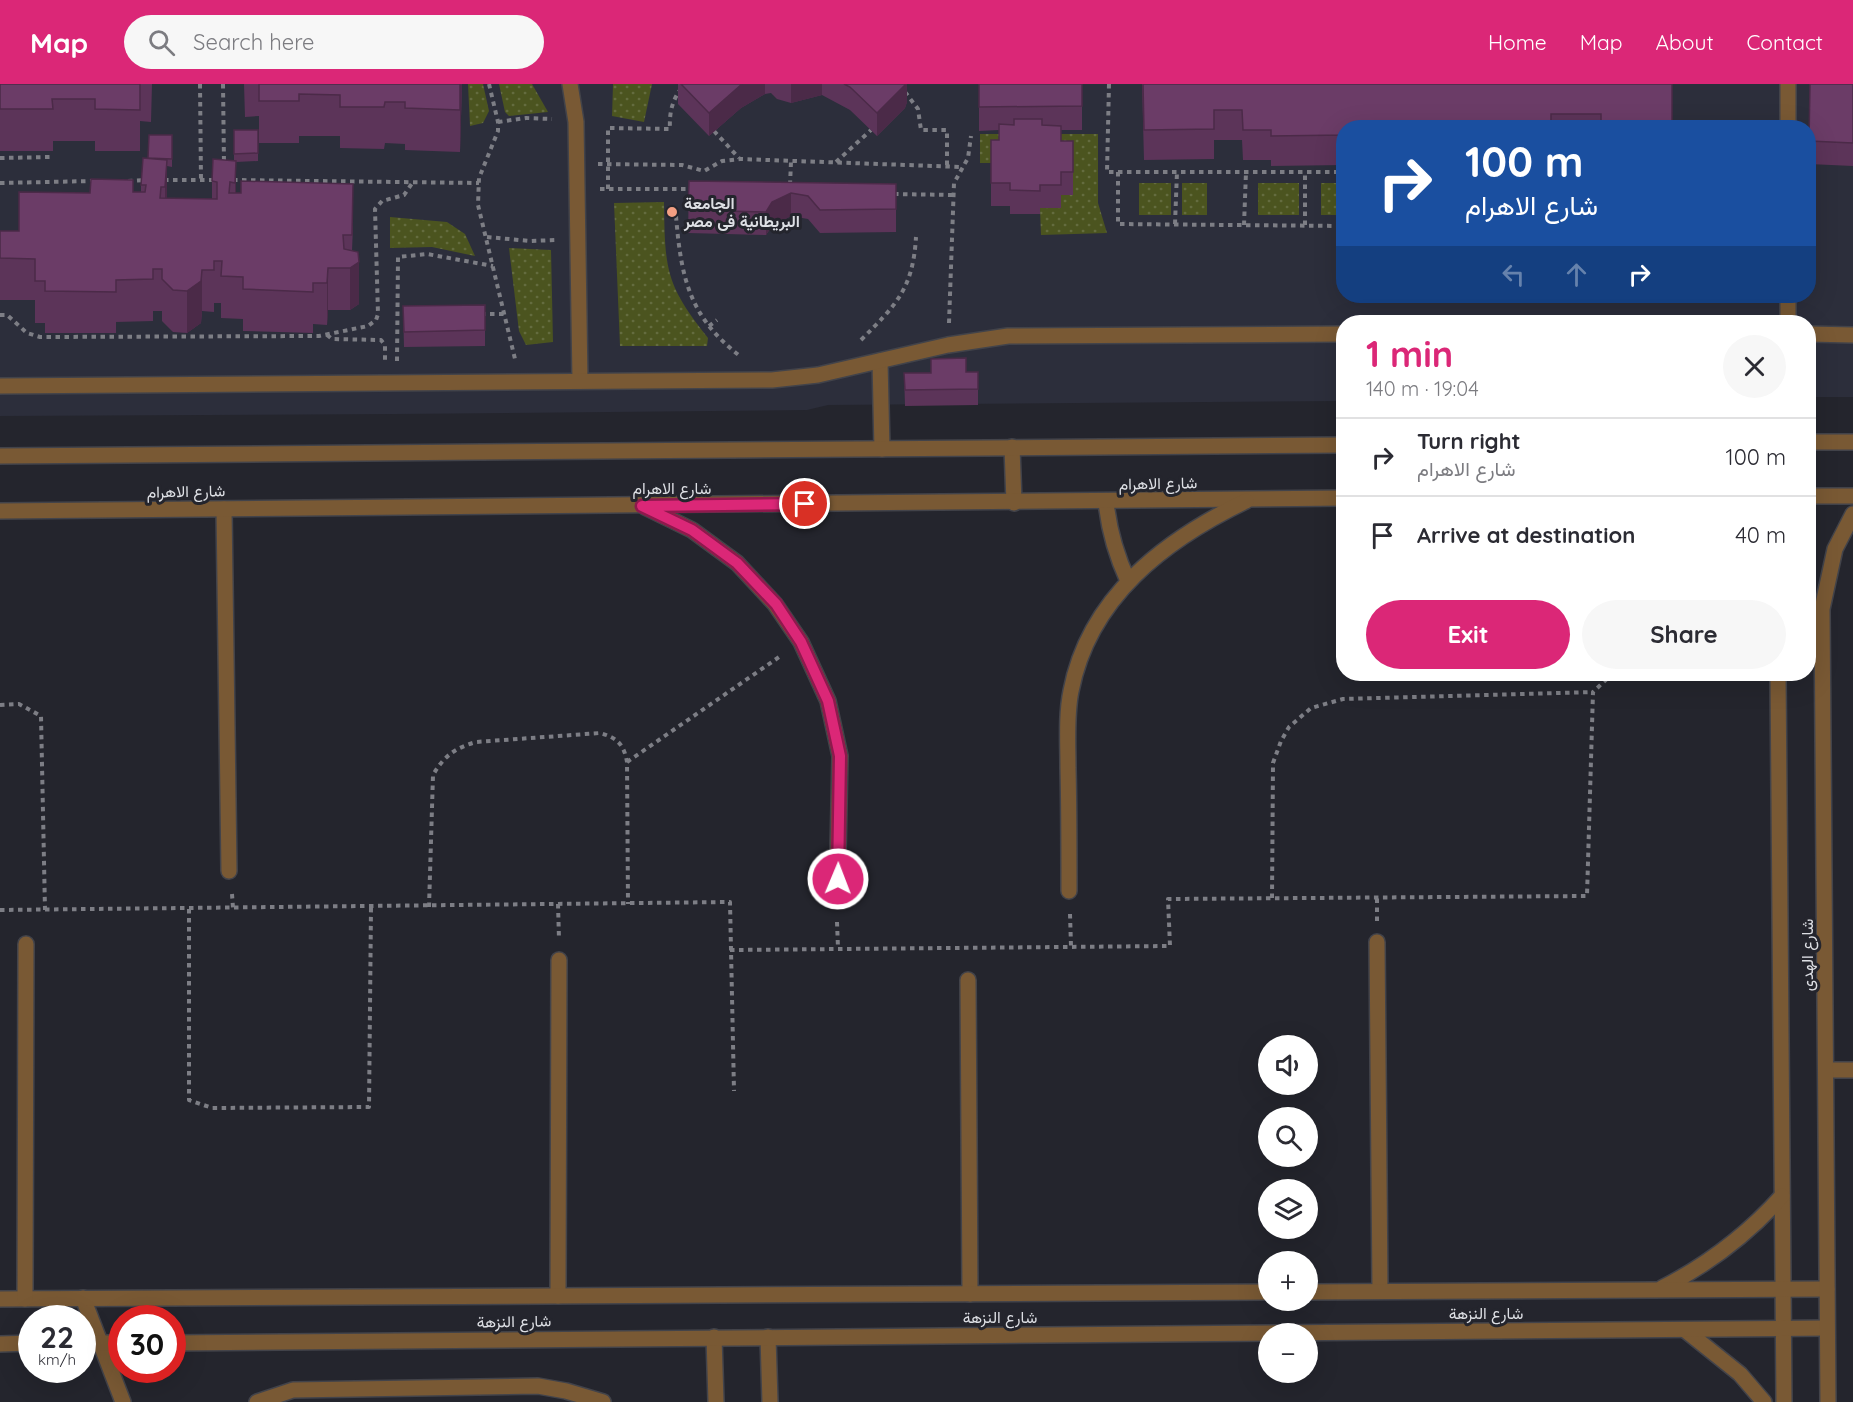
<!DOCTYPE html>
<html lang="en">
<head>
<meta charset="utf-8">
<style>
	:root { --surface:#fff; --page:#f7f7f7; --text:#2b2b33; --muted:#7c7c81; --line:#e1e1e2; --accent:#db2777 }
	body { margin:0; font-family:Quicksand,Vazirmatn,sans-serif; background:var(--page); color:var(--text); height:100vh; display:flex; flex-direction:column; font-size:22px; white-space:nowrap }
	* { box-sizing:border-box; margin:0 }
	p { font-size:20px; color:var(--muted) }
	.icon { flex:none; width:33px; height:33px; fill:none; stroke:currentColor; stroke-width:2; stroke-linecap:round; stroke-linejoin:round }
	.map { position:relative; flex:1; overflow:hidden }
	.details { position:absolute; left:1336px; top:231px; width:480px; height:366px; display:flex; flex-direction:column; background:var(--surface); border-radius:24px; box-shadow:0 6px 24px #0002 }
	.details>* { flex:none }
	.top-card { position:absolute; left:1336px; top:36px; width:480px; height:183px; border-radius:24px; box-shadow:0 6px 24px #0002; background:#1a4fa0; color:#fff; overflow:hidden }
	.tools { position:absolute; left:1258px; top:951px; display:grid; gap:12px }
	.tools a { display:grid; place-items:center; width:60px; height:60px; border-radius:50%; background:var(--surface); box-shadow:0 6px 24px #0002; font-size:30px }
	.speed { position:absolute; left:18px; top:1221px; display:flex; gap:12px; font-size:30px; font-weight:700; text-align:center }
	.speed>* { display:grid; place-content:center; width:78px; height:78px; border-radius:50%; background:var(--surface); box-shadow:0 6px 24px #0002; line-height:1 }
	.speed small { font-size:15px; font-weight:400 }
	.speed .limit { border:9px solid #d22; background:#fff; color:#111 }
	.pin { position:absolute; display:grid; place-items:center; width:51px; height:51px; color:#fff; margin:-26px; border:3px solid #fff; border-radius:50%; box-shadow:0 2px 6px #0007 }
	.me { position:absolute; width:66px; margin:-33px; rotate:1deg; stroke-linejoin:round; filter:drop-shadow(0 0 4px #0008) }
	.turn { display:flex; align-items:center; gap:21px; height:126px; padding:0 30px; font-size:27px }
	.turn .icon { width:78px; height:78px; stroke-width:2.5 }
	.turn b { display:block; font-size:42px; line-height:51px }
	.lanes { display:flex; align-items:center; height:57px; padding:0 30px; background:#0003; justify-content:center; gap:30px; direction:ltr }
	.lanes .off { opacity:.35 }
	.round { display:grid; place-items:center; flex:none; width:63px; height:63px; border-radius:32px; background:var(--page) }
	.headline { display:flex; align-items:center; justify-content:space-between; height:102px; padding:0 30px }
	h1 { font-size:36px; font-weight:700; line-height:45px; color:var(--accent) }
	.action { display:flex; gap:12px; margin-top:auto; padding:12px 30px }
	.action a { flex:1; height:69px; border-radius:36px; background:var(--accent); color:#fff; font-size:24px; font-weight:700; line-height:69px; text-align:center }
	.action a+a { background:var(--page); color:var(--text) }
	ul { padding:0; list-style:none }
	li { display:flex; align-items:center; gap:18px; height:78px; padding:0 30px; border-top:2px solid var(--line) }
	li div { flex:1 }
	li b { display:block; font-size:22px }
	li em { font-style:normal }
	header { display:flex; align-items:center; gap:36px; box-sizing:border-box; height:84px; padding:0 30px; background:var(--accent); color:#fff }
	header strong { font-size:28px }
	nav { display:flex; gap:33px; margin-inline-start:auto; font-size:21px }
	.search { width:420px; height:54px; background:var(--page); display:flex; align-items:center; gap:15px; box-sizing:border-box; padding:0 21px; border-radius:33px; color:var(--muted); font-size:22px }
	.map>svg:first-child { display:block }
	.built { fill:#2c2e3b; fill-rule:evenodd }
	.garden { fill:url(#garden-dots) }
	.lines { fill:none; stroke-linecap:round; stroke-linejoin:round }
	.lane-casing { stroke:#42434a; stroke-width:18 }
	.street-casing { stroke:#42434a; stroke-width:18 }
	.path { stroke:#7d7e85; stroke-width:4; stroke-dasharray:4.5 4.5; stroke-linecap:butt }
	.lane { stroke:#795934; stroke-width:15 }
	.street { stroke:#795934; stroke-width:15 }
	.wall { fill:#5c3459 }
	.shaded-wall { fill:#4b2a48 }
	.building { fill:#6b3c67; stroke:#4b2a48; stroke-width:1.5 }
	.route-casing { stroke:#8e194d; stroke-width:15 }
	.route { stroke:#db2777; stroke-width:10 }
	.poi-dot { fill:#f39f83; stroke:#24252d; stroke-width:2 }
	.labels { text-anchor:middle; stroke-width:6; stroke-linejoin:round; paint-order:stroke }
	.poi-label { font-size:16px; font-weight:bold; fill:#dddfe4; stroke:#24252d; text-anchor:start }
	.street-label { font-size:16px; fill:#dddfe4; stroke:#24252d }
</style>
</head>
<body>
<header>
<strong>Map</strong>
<div class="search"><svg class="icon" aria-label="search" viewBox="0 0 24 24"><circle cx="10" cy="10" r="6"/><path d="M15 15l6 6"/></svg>Search here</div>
<nav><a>Home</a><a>Map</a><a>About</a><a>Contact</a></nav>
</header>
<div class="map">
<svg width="1853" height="1318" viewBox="0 0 1853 1318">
	<defs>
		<pattern id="garden-dots" width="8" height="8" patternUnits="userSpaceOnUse" patternTransform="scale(1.5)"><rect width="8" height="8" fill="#4b541f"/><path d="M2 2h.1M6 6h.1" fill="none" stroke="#646c3f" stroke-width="1.8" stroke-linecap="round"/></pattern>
	</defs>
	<rect width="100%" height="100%" fill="#24252d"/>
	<path class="built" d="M0,0H1853V313H1809V238H1344V317L828,321L807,326L397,330L0,332ZM1344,44H1809V212H1344Z"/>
	<g class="garden">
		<polygon points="468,0 483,0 489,27 483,39 470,42"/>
		<polygon points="499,0 532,0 548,28 509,32 505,28"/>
		<polygon points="613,0 652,0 644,38 612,32"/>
		<polygon points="980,50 1014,50 999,79 980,79"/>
		<polygon points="1042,50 1098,50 1098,119 1107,149 1041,151 1040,124 1060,124 1061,111 1073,111 1073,81"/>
		<rect x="1139" y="99" width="32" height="32"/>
		<rect x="1182" y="99" width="25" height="32"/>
		<rect x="1258" y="99" width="41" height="32"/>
		<rect x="1321" y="99" width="23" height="32"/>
		<path d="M664,118C665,185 665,200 708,254L707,262H620L614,119Z"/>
		<polygon points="390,133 447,138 465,150 475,172 432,163 390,164"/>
		<polygon points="509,164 551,166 553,258 526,261 519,247"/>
	</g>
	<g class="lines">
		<g class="lane-casing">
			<g id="lane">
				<polyline points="570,0 576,38 580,297"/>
				<polyline points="1788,44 1788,0"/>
				<polyline points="1788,238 1788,212"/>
				<polyline points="1809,250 1853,251"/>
				<polyline points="880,277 882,365"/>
				<polyline points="0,302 772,296 818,291 948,261 1008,252 1344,250"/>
			</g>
		</g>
		<g class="street-casing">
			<g id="street">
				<polyline points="1809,358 1853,358"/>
				<polyline points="1012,363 1014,419"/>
				<polyline points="0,372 1344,361"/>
				<polyline points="1809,412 1853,412"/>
				<path d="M1106,418C1109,447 1116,471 1128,497"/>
				<polyline points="645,423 692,446 737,479 775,520 801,558 828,617 840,672 837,816"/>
				<polyline points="224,425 229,787"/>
				<polyline points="0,427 1344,414"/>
				<polyline points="1778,590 1784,1318"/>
				<path d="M1069,807C1069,766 1069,725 1068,684C1068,659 1066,631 1071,607C1089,513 1165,456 1246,417"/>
				<polyline points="1377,858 1380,1207"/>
				<polyline points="968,896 970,1210"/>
				<polyline points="1826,986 1853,986"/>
				<path d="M1662,1204C1709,1180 1747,1151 1782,1112"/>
				<polyline points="1308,1208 1827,1205"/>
				<polyline points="558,1212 559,876"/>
				<polyline points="83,1214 123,1318"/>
				<polyline points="0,1215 1269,1208"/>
				<polyline points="25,1215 26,860"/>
				<polyline points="1685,1246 1740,1290 1764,1318"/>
				<polyline points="714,1253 716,1318"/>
				<polyline points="768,1253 770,1318"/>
				<polyline points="82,1259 122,1259"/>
				<polyline points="172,1259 1827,1244"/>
				<polyline points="0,1260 32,1259"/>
				<polyline points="257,1318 293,1306 538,1302 566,1307 603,1318"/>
				<polyline points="1828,1318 1822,525 1835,465 1853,430"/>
			</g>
		</g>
		<g class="path">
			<polyline points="200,0 201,96"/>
			<polyline points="223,0 224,80"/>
			<polyline points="489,0 498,38 498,47 479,94 478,121 515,275"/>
			<polyline points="1109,0 1107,88 1344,88"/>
			<polyline points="905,8 918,25 921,46 947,46 947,82"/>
			<polyline points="498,38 526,34 552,35"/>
			<polyline points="714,47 739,74"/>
			<polyline points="0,74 51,73"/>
			<polyline points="836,78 871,46"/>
			<polyline points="598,80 682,81 704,87 722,77 740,75 962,83"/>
			<polyline points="1118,88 1118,140 1344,142"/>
			<polyline points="164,96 217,96"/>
			<polyline points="233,96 479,99"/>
			<polyline points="128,97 145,96"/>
			<polyline points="0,99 94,97"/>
			<polyline points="790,101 791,78"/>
			<polyline points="600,105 691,105"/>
			<path d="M608,105V44L670,45C669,27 673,13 685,0"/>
			<polyline points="894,110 953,111"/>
			<path d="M676,132C681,193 689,233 740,272"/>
			<polyline points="1175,140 1177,88"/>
			<polyline points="1244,141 1246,88"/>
			<polyline points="1305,141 1305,88"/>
			<polyline points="487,153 530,157 556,156"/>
			<polyline points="481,230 504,230"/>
			<polyline points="0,231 7,231 27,249 40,253 319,252 368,242 376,236 378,230 375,125 382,117 404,111 413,98"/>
			<polyline points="949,239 954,99 968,74 971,52"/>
			<polyline points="709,242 717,236"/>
			<polyline points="327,251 332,255 381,256 385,261 385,278"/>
			<path d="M861,256C896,221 913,205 916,153"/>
			<polyline points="397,277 398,173 427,170 493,182"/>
			<polyline points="0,621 19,620 41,632 45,826"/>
			<polyline points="627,678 782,571"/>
			<polyline points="232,810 233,824"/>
			<polyline points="1272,814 1273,679 1281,657 1289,643 1311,624 1343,615 1593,608"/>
			<polyline points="558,820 559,855"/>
			<path d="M429,823L433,691C444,672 455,664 476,658L600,649C618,654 624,661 627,678L628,820"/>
			<polyline points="189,825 189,1016 212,1024 369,1023 371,823"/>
			<polyline points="0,826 730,818 734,1007"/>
			<polyline points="1070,830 1071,862"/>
			<polyline points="1377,837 1377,814"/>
			<polyline points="837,838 838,864"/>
			<polyline points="730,866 1170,862 1168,815 1587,812 1593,608 1612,590"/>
		</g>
		<use href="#lane" class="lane"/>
		<use href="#street" class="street"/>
	</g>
	<g class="wall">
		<polygon points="0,0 152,0 151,38 140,37 140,67 95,67 95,57 53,57 53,67 0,67"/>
		<polygon points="244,0 462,0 460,68 405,66 405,60 385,59 384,65 340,64 340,52 299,52 299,59 259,59 259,32 245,33"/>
		<polygon points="678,0 907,0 907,18 905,24 877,52 850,26 822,11 791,19 777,15 771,9 765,10 741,24 709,52 678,20"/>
		<polygon points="979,0 1082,0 1082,46 1061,46 1061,57 1073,57 1073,111 1061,111 1061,124 1040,124 1040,130 1010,130 1010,122 991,122 991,56 999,56 999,46 979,47"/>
		<polygon points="1142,0 1672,0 1672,44 1344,44 1344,81 1271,82 1271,76 1243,76 1242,56 1214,56 1214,75 1144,76"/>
		<polygon points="1853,0 1853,82 1809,80 1809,44"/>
		<polygon points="234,46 258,46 258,77 236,78 236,109 353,142 352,167 359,220 350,226 328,226 327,241 313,240 313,249 243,247 243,235 221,234 221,219 214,219 214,228 202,227 201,239 187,249 173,248 162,237 162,227 153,227 153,237 116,238 116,249 45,249 45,239 35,239 35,216 0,216 0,147 19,147 90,109 141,108 141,101 148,75 172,51 172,83 167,82 167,114 212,115 212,97 234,77"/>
		<polygon points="689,97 896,100 896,148 820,149 808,135 791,132 772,142 766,151 688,149"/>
		<polygon points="485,221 485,262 404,263 403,222"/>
		<polygon points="978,288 978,321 905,322 904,289"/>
	</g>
	<g class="shaded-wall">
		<polygon points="460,0 462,0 460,68"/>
		<polygon points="742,0 765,0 765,10 741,24 709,52 709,29"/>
		<polygon points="791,0 822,0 822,11 791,19"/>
		<polygon points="906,0 907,0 907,18 905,24 877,52 877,29"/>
		<polygon points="167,76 167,118 165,145 165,103"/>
		<polygon points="236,77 236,119 235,140 235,99"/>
		<polygon points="353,100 352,183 359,178 359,220 350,226 350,184 352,183"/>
		<polygon points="791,109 791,132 772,142 766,151 766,128 772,118"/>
		<polygon points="328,184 328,226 327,241 327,199"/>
		<polygon points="202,186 202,227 201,239 187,249 187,207"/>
	</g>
	<g class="building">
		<polygon points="0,0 140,0 140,26 95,25 95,15 52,15 53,25 0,25"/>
		<polygon points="259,0 460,0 460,26 405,24 405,18 385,18 384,23 340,23 340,11 299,10 299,17 259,17"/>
		<polygon points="681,0 742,0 709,29"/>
		<polygon points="844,0 906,0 877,29 850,3"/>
		<polygon points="979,0 1082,0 1082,22 979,23"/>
		<polygon points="1143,0 1672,0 1672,44 1601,44 1601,30 1551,30 1551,41 1525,42 1525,44 1344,44 1344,51 1271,52 1271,46 1243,46 1242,26 1214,26 1214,45 1144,46"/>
		<polygon points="1810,0 1853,0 1853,59 1809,57"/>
		<polygon points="1014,35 1042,35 1042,41 1061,42 1061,57 1073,57 1073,88 1061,88 1061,101 1040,101 1040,107 1010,106 1010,99 991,99 991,56 999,56 999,40 1014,41"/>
		<polygon points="234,46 258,46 258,69 234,70"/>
		<polygon points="149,51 172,51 172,75 148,74"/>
		<polygon points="143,74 167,76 165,103 161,103 160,114 217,115 217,98 212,97 213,75 236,77 235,99 230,98 229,109 241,109 241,97 353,100 352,151 343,151 344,165 358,168 359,178 350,184 328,184 327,199 313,199 313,208 243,205 243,193 221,192 222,177 214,177 214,186 202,186 201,197 187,207 173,206 162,195 162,185 153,185 153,195 116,196 116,208 45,207 45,197 35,197 35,175 0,174 0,147 19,147 19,108 90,109 91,95 133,96 133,108 145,108 146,101 141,101"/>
		<polygon points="689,97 896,100 896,125 820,126 808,112 791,109 772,118 766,128 688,126"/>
		<polygon points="485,221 485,246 404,248 403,222"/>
		<polygon points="966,274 966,288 978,288 978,305 905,306 904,289 931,289 931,275"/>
	</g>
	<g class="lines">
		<g class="route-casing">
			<polyline id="route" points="805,420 642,422 692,446 737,479 776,520 801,558 828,617 840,672 838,795"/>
		</g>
		<use href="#route" class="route"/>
	</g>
	<circle class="poi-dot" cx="672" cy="128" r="6"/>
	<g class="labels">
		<g class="poi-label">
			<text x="684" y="125">الجامعة<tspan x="684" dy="18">البريطانية فى مصر</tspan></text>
		</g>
		<g class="street-label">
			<text transform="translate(1158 399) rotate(-1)" y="6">شارع الاهرام</text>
			<text x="672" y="410">شارع الاهرام</text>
			<text transform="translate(186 407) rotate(-1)" y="6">شارع الاهرام</text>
			<text transform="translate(1807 871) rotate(-90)" y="6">شارع الهدى</text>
			<text x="1486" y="1235">شارع النزهة</text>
			<text x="1000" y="1239">شارع النزهة</text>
			<text transform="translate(514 1237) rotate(-1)" y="6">شارع النزهة</text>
		</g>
	</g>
</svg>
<div class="tools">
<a><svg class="icon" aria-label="sound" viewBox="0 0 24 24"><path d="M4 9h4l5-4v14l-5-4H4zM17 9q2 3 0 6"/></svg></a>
<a><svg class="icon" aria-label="search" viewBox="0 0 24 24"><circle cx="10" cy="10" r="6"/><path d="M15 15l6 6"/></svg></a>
<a><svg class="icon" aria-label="layers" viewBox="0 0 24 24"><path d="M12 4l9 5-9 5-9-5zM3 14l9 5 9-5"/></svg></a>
<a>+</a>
<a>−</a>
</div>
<div class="speed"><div>22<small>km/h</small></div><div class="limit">30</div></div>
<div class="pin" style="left:805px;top:420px;background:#d93025"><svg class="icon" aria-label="arrive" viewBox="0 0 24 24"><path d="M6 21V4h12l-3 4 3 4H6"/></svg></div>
<svg class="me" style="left:838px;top:795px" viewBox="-20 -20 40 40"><circle r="17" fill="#db2777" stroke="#fff" stroke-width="3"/><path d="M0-11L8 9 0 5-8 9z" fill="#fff"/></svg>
<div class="top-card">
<div class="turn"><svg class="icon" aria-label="right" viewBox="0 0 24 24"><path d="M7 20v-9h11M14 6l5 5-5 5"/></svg><div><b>100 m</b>شارع الاهرام</div></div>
<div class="lanes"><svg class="icon off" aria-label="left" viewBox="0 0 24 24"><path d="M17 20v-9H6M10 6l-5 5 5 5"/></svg><svg class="icon off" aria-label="ahead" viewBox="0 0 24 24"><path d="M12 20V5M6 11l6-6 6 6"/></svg><svg class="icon" aria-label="right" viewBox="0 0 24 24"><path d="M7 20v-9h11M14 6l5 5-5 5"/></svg></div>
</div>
<section class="details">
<div class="headline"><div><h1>1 min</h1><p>140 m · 19:04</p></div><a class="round"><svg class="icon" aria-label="close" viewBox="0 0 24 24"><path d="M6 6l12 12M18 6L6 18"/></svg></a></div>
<ul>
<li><svg class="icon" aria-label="right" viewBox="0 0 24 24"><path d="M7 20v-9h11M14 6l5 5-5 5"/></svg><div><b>Turn right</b><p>شارع الاهرام</p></div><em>100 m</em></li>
<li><svg class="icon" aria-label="arrive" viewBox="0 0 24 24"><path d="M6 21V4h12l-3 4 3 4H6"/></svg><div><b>Arrive at destination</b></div><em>40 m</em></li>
</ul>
<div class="action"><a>Exit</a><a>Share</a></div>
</section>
</div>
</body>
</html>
